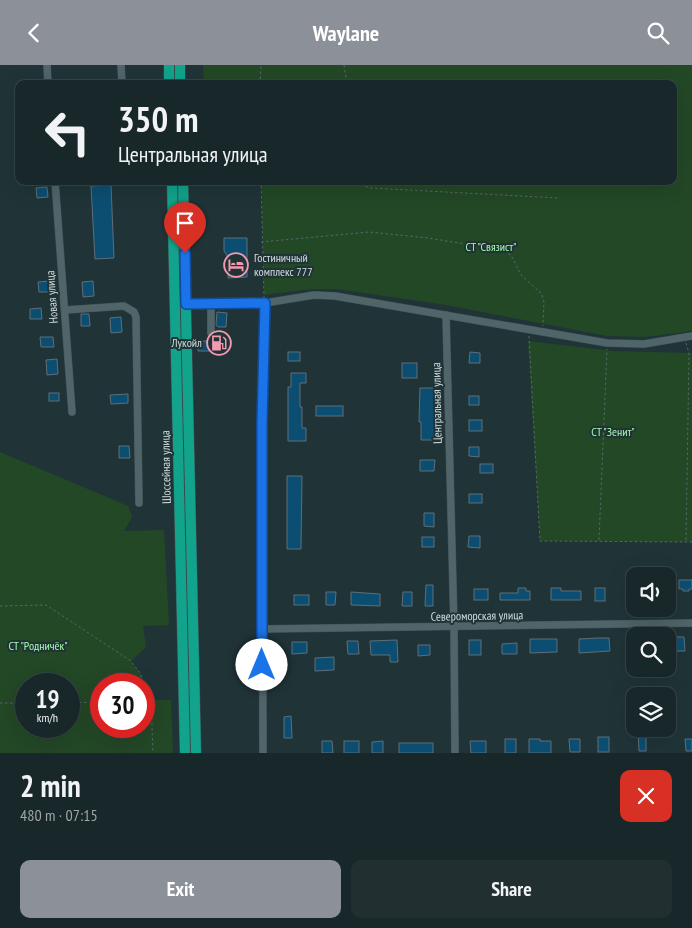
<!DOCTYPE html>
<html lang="en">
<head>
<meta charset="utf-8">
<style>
	:root { --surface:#182729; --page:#212f31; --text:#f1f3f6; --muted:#9fa5a8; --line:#364446; --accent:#8c9099 }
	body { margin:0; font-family:"PT Sans Narrow",sans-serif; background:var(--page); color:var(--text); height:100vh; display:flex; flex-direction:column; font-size:19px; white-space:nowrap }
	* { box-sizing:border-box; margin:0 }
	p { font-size:16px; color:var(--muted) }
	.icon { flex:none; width:28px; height:28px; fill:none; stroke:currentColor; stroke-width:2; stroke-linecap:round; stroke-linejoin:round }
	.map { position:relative; height:688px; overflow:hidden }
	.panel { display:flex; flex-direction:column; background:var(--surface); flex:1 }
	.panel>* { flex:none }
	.hud { position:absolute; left:15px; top:15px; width:662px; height:105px; border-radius:10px; box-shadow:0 5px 20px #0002,0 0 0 1px var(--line); background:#182729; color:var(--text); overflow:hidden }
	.fabs { position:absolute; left:626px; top:502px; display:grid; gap:10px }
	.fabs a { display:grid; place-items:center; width:50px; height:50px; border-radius:10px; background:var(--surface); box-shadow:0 5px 20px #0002,0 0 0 1px var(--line); font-size:25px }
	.speed { position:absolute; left:15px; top:608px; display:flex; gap:10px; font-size:25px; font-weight:700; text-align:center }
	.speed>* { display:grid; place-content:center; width:65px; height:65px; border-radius:50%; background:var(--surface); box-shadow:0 5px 20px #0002,0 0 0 1px var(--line); line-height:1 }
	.speed small { font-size:12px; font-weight:400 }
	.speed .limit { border:8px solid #d22; background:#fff; color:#111 }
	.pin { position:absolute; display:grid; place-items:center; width:42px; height:42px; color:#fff; margin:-51px -21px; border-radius:50% 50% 50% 0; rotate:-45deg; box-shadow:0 0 5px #0007 }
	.pin .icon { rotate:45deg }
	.me { position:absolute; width:55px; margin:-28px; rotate:0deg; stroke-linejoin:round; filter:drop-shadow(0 0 4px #0008) }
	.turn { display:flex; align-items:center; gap:18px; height:105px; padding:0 20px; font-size:22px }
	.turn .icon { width:65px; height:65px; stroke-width:2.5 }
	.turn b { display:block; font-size:35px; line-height:42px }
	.round { display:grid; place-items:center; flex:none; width:52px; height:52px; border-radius:10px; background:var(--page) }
	.headline { display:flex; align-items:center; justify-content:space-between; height:85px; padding:0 20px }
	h1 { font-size:30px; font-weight:800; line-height:38px }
	.cta { display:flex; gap:10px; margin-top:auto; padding:10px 20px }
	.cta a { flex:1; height:58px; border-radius:10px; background:var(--accent); color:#fff; font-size:20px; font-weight:800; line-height:58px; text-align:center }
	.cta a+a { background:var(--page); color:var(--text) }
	header { display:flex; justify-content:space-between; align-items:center; height:65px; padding:0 20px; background:var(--accent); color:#fff; font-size:22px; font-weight:800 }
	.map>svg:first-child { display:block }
	.green { fill:#234826; fill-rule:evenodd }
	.building { fill:#0c4e72; stroke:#5e6e79 }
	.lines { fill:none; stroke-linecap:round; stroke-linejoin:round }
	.minor-casing { stroke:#415154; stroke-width:8 }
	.highway-casing { stroke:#415154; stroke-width:11 }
	.path { stroke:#56676a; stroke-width:1; stroke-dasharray:2.5 2.5; stroke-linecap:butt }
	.minor { stroke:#506569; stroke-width:7 }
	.highway { stroke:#11a38b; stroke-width:10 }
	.route-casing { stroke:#114b97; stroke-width:12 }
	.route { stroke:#1a73e8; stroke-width:9 }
	.labels { text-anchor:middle; stroke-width:4; stroke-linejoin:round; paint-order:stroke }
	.park-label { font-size:12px; fill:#a5fbaa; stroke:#203437 }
	.poi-label { font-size:12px; fill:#d2dddf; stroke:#203437; text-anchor:start }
	.street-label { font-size:12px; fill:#d2dddf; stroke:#203437 }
</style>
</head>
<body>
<header><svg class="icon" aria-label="back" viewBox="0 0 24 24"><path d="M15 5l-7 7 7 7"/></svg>Waylane<svg class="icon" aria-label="search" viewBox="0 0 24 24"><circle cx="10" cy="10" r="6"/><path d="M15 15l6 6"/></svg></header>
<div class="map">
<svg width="692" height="688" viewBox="0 0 692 688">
	<rect width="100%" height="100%" fill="#203437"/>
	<g class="green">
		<polygon points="203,0 692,0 692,266 646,272 607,271 446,240 337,224 312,224 264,230 261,116 674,116 674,19 204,19"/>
		<polygon points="528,276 613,286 692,288 692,477 540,476"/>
		<path d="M0,387L128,441L132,452L124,466L164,465L169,560L143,561L146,582L131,596L140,608L151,635H171L173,688H0ZM26,619H69V661H26ZM101,619H144V661H101Z"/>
	</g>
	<g class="building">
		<polygon points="111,120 114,193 95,194 91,121"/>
		<polygon points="47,122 48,132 37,133 36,123"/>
		<polygon points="224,173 247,173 247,212 228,213 228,192 224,186"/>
		<polygon points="50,216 51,227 39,227 38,217"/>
		<polygon points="93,216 94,231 83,232 82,217"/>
		<polygon points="41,243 42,254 30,254 30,244"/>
		<polygon points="217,247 227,248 226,262 218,262 216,260"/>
		<polygon points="81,249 89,249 90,261 81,261"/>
		<polygon points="121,252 122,267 111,268 110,253"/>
		<polygon points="40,272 53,272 54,282 41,282"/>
		<polygon points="215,272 223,272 223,289 215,289 215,286 198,286 198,276 215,276"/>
		<rect x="288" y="287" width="12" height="9"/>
		<polygon points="470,287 480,288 480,298 469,298"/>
		<polygon points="57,294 58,309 47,310 46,295"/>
		<rect x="402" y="298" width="15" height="15"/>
		<polygon points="291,308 306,308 306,318 300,318 300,342 302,342 302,363 306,363 306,376 288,376 288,322 291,322"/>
		<polygon points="420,323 435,323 435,375 421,375 421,357 419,357"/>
		<rect x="49" y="328" width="10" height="8"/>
		<polygon points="128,329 128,338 111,339 110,330"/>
		<rect x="469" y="331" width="10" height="9"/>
		<rect x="316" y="341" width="27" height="10"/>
		<rect x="469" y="355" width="13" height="11"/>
		<polygon points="119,381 129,381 130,393 119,393"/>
		<polygon points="469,382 479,382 479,392 469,391"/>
		<polygon points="420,395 435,395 434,406 420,406"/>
		<rect x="480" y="399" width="13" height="9"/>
		<polygon points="287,411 302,411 301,484 287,484"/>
		<rect x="469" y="429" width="13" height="9"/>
		<polygon points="424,448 434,448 434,462 424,461"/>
		<polygon points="469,471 480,471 480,483 468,482"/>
		<rect x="422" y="472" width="12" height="10"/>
		<polygon points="679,515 692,515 692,524 689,524 689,526 683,526 683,524 679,524"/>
		<polygon points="426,520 433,520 433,541 425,541"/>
		<polygon points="518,523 526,523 526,526 530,526 530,535 500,535 500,528 518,528"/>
		<polygon points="551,523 561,523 561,526 581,526 581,535 551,535"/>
		<rect x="595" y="523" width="10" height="13"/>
		<rect x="474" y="524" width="14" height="11"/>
		<polygon points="326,527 336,527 335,540 326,540"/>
		<polygon points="351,527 380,529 380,541 351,540"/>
		<polygon points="403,527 412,527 412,541 402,541"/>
		<rect x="294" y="530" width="15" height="10"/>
		<polygon points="674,572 684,572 685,586 674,586"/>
		<polygon points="598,573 609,573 610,586 579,588 579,574"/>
		<polygon points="530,574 557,574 557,587 530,588"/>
		<polygon points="397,575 398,597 390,597 390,590 371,590 370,576"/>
		<rect x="469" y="575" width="12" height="15"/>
		<polygon points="347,576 358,576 359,589 348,589"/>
		<polygon points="292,577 307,577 307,588 292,589"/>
		<polygon points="517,578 517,589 502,589 502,579"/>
		<polygon points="418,580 430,580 430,590 418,591"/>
		<polygon points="334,592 334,605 315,606 315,593"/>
		<polygon points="291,651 292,673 284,673 284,652"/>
		<polygon points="638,666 646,666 646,686 639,686"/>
		<rect x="598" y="672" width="11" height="15"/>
		<rect x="505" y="674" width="11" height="14"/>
		<polygon points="529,674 540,674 540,676 551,676 551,688 529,688"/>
		<polygon points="569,674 580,674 580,687 570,687"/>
		<polygon points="685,674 692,674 692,686 686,686"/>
		<polygon points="322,676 332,676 333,688 322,688"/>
		<rect x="344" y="676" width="15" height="12"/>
		<polygon points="383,676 383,688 372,688 372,677"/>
		<polygon points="470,676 486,676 486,688 471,688"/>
		<rect x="399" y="678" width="34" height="10"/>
	</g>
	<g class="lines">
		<g class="minor-casing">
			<g id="minor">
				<polyline points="47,0 48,19"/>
				<polyline points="121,0 122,19"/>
				<polyline points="55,116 72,347"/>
				<polyline points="186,239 265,238 314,230 335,231 607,278 644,279 692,271"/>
				<polyline points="65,245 124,241 134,247 136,252 139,438"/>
				<polyline points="446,250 454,562 455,688"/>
				<polyline points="211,268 211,238"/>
				<polyline points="262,564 692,558"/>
				<polyline points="263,688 262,358 265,238"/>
			</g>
		</g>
		<g class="highway-casing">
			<g id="highway">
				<polyline points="169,0 169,19"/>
				<polyline points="180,0 180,19"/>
				<polyline points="172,116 185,688"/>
				<polyline points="183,116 196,688"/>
			</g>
		</g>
		<g class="path">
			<polyline points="344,0 347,19"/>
			<polyline points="260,19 261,0"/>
			<polyline points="261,116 264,232"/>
			<polyline points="357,116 364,121 371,123 558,133"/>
			<polyline points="261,177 369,167 428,173 503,185 511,190 521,210 542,229 544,237 543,261"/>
			<polyline points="529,271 540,476 692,477"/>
			<polyline points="686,278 689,288 686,476"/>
			<polyline points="599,475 607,284"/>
			<polyline points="0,541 46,540 131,596 140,608 151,635 153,688"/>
			<polyline points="144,636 151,635"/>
			<polyline points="0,638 26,638"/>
			<polyline points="69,638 101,637"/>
		</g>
		<use href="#minor" class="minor"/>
		<use href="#highway" class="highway"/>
	</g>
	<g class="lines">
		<g class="route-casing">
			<polyline id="route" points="185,188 186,239 265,238 262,358 262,600"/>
		</g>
		<use href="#route" class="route"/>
	</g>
	<defs>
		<g id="hotel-ring" transform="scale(1.25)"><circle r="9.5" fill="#203437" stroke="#f29ab0" stroke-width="1.5"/><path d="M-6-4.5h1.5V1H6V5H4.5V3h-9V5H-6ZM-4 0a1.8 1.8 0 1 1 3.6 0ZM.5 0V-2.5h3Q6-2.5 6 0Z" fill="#f29ab0"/></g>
		<g id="fuel-ring" transform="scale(1.25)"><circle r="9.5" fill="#203437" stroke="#f29ab0" stroke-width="1.5"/><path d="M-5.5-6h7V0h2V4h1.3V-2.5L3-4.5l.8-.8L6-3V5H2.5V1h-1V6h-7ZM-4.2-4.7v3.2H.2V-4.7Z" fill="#f29ab0"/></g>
	</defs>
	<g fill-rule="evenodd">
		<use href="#hotel-ring" x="236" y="200"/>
		<use href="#fuel-ring" x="219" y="278"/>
	</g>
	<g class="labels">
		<g class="park-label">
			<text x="491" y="186">СТ "Связист"</text>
			<text x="613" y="371">СТ "Зенит"</text>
			<text x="38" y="585">СТ "Родничёк"</text>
		</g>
		<g class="poi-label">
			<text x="254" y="197">Гостиничный<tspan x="254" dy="14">комплекс 777</tspan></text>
			<text x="202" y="282" text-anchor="end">Лукойл</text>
		</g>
		<g class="street-label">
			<text transform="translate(52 232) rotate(-94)" y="4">Новая улица</text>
			<text transform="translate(437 338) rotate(-91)" y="4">Центральная улица</text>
			<text transform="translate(166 402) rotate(-91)" y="4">Шоссейная улица</text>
			<text transform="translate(477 551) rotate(-1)" y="4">Североморская улица</text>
		</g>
	</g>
</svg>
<div class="fabs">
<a><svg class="icon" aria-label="sound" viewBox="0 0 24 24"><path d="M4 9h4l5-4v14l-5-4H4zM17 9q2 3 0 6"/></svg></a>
<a><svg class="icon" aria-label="search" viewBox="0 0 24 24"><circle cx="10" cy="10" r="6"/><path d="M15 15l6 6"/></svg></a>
<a><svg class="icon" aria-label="layers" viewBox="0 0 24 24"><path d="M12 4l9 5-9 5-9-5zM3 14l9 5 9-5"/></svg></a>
</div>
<div class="speed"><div>19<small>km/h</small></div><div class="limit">30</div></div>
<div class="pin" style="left:185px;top:188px;background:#d93025"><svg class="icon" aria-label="arrive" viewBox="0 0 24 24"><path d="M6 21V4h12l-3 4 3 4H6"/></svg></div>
<svg class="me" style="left:262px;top:600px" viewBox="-20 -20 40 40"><circle r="19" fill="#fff"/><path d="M0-13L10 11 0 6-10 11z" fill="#1a73e8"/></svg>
<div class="hud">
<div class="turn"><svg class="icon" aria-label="left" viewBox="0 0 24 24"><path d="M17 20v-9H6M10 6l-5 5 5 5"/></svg><div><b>350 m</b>Центральная улица</div></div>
</div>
</div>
<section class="panel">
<div class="headline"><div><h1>2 min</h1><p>480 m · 07:15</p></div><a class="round" style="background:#d93025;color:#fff"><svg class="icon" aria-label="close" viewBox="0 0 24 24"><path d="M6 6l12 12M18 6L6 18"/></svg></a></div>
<div class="cta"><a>Exit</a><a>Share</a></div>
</section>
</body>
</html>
